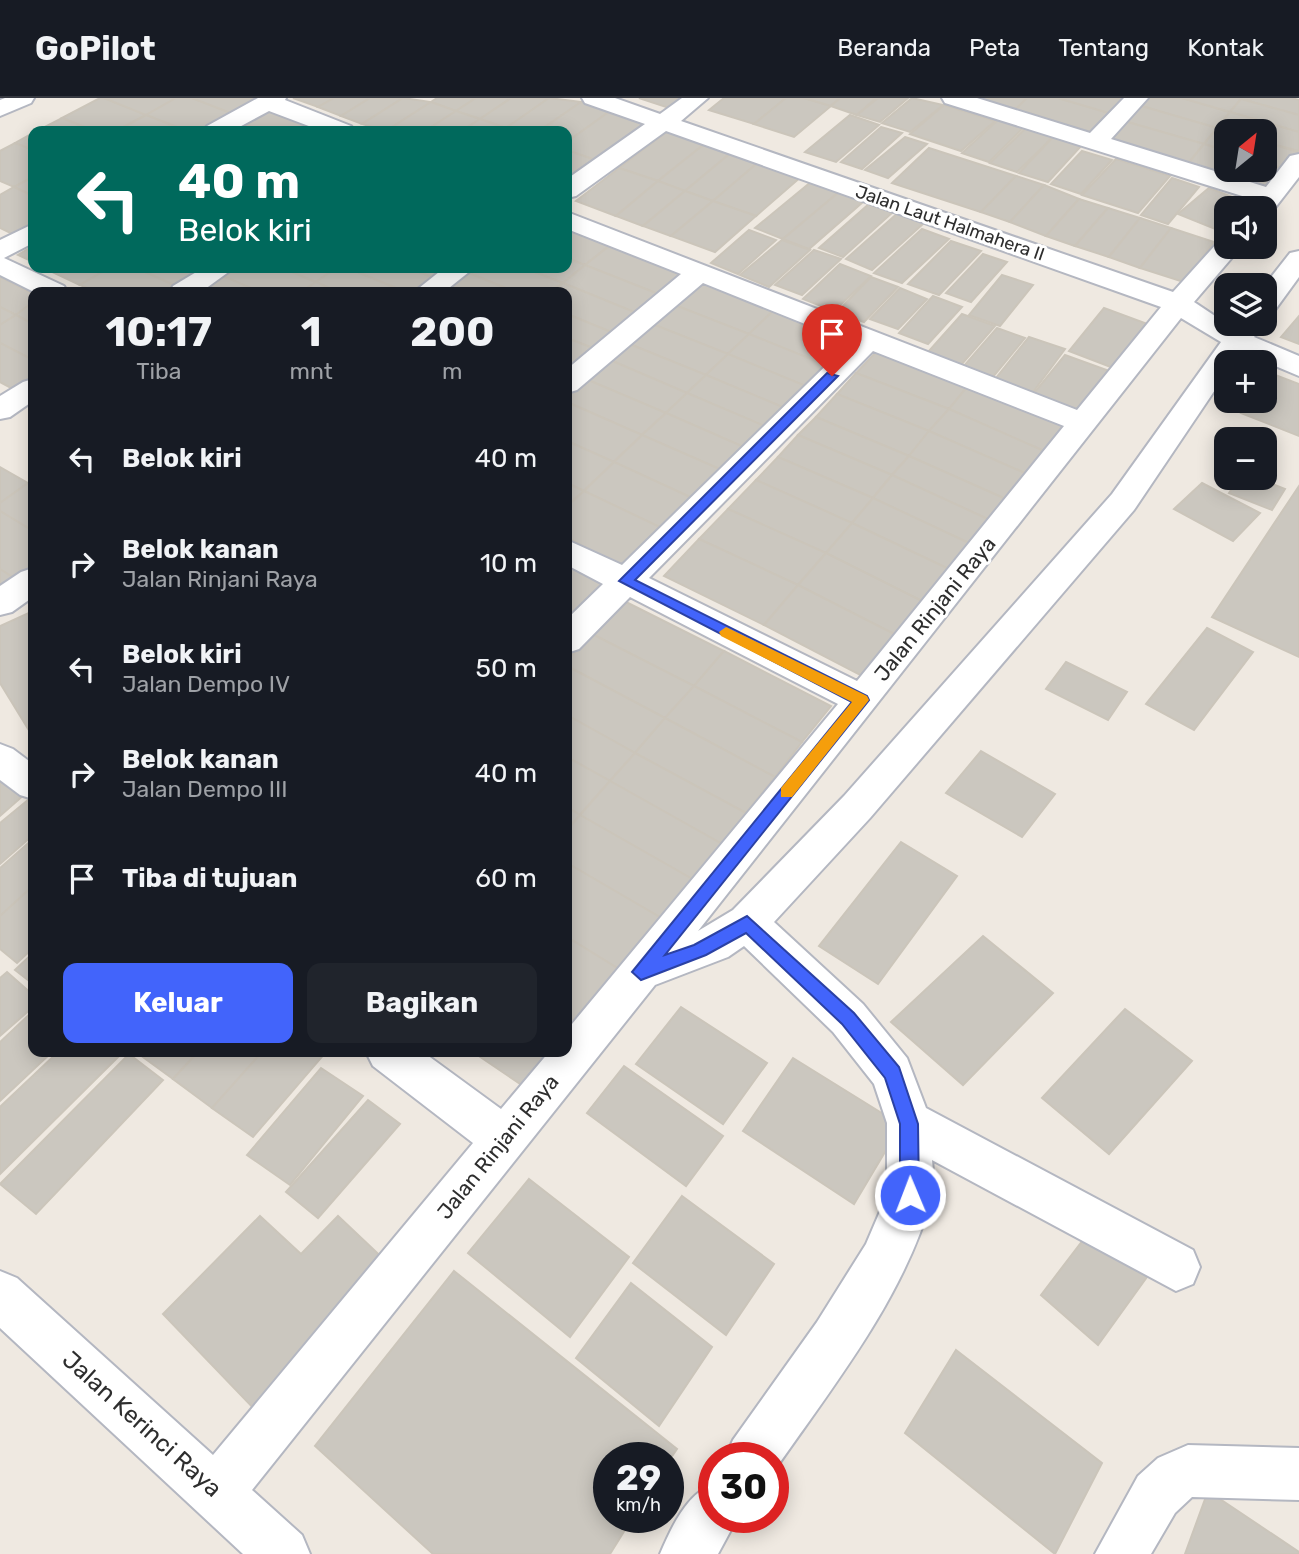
<!DOCTYPE html>
<html lang="id">
<head>
<meta charset="utf-8">
<style>
	:root { --surface:#171b24; --page:#20242c; --text:#f1f3f6; --muted:#9ea1a6; --line:#363941; --accent:#4264fb }
	body { margin:0; font-family:Rubik,sans-serif; background:var(--page); color:var(--text); height:100vh; display:flex; flex-direction:column; font-size:26px; white-space:nowrap }
	* { box-sizing:border-box; margin:0 }
	p { font-size:23px; color:var(--muted) }
	.icon { flex:none; width:38px; height:38px; fill:none; stroke:currentColor; stroke-width:2; stroke-linecap:round; stroke-linejoin:round }
	.map { position:relative; flex:1; overflow:hidden }
	.side { position:absolute; left:28px; top:189px; width:544px; height:770px; display:flex; flex-direction:column; background:var(--surface); border-radius:14px; box-shadow:0 4px 18px #0003 }
	.side>* { flex:none }
	.guide { position:absolute; left:28px; top:28px; width:544px; height:147px; border-radius:14px; box-shadow:0 4px 18px #0003; background:#00695c; color:#fff; overflow:hidden }
	.needle { width:46px; rotate:30deg }
	.tools { position:absolute; left:1214px; top:21px; display:grid; gap:14px }
	.tools a { display:grid; place-items:center; width:63px; height:63px; border-radius:14px; background:var(--surface); box-shadow:0 4px 18px #0003; font-size:35px }
	.speed { position:absolute; left:593px; top:1344px; display:flex; gap:14px; font-size:35px; font-weight:700; text-align:center }
	.speed>* { display:grid; place-content:center; width:91px; height:91px; border-radius:50%; background:var(--surface); box-shadow:0 4px 18px #0003; line-height:1 }
	.speed small { font-size:18px; font-weight:400 }
	.speed .limit { border:10px solid #d22; background:#fff; color:#111 }
	.pin { position:absolute; display:grid; place-items:center; width:60px; height:60px; color:#fff; margin:-72px -30px; border-radius:50% 50% 50% 0; rotate:-45deg; box-shadow:0 0 7px #0007 }
	.pin .icon { rotate:45deg }
	.me { position:absolute; width:77px; margin:-38px; rotate:359deg; stroke-linejoin:round; filter:drop-shadow(0 0 5px #0008) }
	.turn { display:flex; align-items:center; gap:24px; height:147px; padding:0 35px; font-size:32px }
	.turn .icon { width:91px; height:91px; stroke-width:2.5 }
	.turn b { display:block; font-size:49px; line-height:60px }
	.eta { display:flex; justify-content:space-evenly; align-items:center; height:119px; text-align:center }
	.eta b { font-size:42px; font-weight:700; line-height:49px }
	.primary-button { display:flex; gap:14px; margin-top:auto; padding:14px 35px }
	.primary-button a { flex:1; height:80px; border-radius:14px; background:var(--accent); color:#fff; font-size:28px; font-weight:700; line-height:80px; text-align:center }
	.primary-button a+a { background:var(--page); color:var(--text) }
	ul { padding:0; list-style:none }
	li { display:flex; align-items:center; gap:21px; height:105px; padding:0 35px }
	li div { flex:1 }
	li b { display:block; font-size:26px }
	li em { font-style:normal }
	header { display:flex; align-items:center; gap:42px; box-sizing:border-box; height:98px; padding:0 35px; background:var(--surface); border-bottom:2px solid var(--line) }
	header strong { font-size:33px }
	nav { display:flex; gap:38px; margin-inline-start:auto; font-size:24px }
	.map>svg:first-child { display:block }
	.building { fill:#cbc7bf; stroke:#cbc5ba; stroke-width:2 }
	.lines { fill:none; stroke-linecap:round; stroke-linejoin:round }
	.street-casing { stroke:#b4b7c1; stroke-width:4 }
	.secondary-casing { stroke:#b4b7c1; stroke-width:4 }
	.street { fill:#fff; fill-rule:evenodd }
	.secondary { fill:#fff; fill-rule:evenodd }
	.route { fill:#4264fb; stroke:#2b41a3; stroke-width:2 }
	.slow { fill:#f59e0b }
	.labels { text-anchor:middle; stroke-width:6; stroke-linejoin:round; paint-order:stroke }
	.far-street-label { font-size:18px; fill:#2e2e2e; stroke:#fff }
	.street-label { font-size:21px; fill:#2e2e2e; stroke:#fff }
	.near-street-label { font-size:24px; fill:#2e2e2e; stroke:#fff }
</style>
</head>
<body>
<header>
<strong>GoPilot</strong>
<nav><a>Beranda</a><a>Peta</a><a>Tentang</a><a>Kontak</a></nav>
</header>
<div class="map">
<svg width="1299" height="1456" viewBox="0 0 1299 1456">
	<rect width="100%" height="100%" fill="#efe9e1"/>
	<g class="building">
		<polygon points="100,0 104,0 146,17 116,33 94,33 62,20"/>
		<polygon points="104,0 176,0 146,17"/>
		<polygon points="176,0 192,0 236,17 208,33 187,33 146,17"/>
		<polygon points="192,0 266,0 236,17"/>
		<polygon points="293,0 334,0 318,9"/>
		<polygon points="334,0 370,0 341,18 318,9"/>
		<polygon points="370,0 403,0 362,26 341,18"/>
		<polygon points="403,0 431,4 386,33 362,26"/>
		<polygon points="437,0 476,0 456,13 431,4"/>
		<polygon points="476,0 511,0 480,21 456,13"/>
		<polygon points="511,0 549,0 506,30 480,21"/>
		<polygon points="549,0 581,4 539,33 506,30"/>
		<polygon points="639,0 687,0 672,11"/>
		<polygon points="724,0 786,0 754,26 709,12"/>
		<polygon points="786,0 804,0 831,8 794,39 754,26"/>
		<polygon points="804,0 840,0 831,8"/>
		<polygon points="840,0 876,0 857,17 831,8"/>
		<polygon points="878,0 908,0 880,24 857,17"/>
		<polygon points="912,0 943,7 910,34 882,25"/>
		<polygon points="978,0 1027,0 1016,11"/>
		<polygon points="1027,0 1058,0 1109,15 1091,34 1016,11"/>
		<polygon points="1058,0 1123,0 1109,15"/>
		<polygon points="1145,0 1182,0 1230,14 1217,30 1138,7"/>
		<polygon points="1182,0 1238,0 1241,1 1230,14"/>
		<polygon points="1292,0 1299,2 1299,17 1241,1"/>
		<polygon points="1241,1 1299,17 1299,34 1230,14"/>
		<polygon points="431,4 456,13 425,33 386,33"/>
		<polygon points="581,4 610,13 567,44 567,33 539,33"/>
		<polygon points="944,7 995,23 961,53 910,36"/>
		<polygon points="1138,7 1217,30 1204,46 1124,23"/>
		<polygon points="275,8 335,31 263,33 244,26"/>
		<polygon points="456,13 480,21 462,33 425,33"/>
		<polygon points="610,13 647,26 598,63 567,52 567,44"/>
		<polygon points="1230,14 1299,34 1299,53 1265,44 1265,33 1229,33 1217,30"/>
		<polygon points="146,17 187,33 116,33"/>
		<polygon points="850,17 879,27 836,64 805,54"/>
		<polygon points="62,20 94,33 37,33"/>
		<polygon points="480,21 506,30 502,33 462,33"/>
		<polygon points="998,22 1023,30 989,64 962,55"/>
		<polygon points="1124,23 1204,46 1187,67 1106,42"/>
		<polygon points="244,26 263,33 231,33"/>
		<polygon points="881,29 902,35 862,71 841,64"/>
		<polygon points="1026,30 1053,39 1017,74 990,65"/>
		<polygon points="1217,30 1229,33 1227,53 1204,46"/>
		<polygon points="669,32 707,44 658,83 619,70"/>
		<polygon points="33,35 33,52 15,45"/>
		<polygon points="1054,38 1082,47 1048,84 1019,75"/>
		<polygon points="905,39 927,46 888,80 865,72"/>
		<polygon points="707,44 733,53 685,93 658,83"/>
		<polygon points="1265,44 1298,54 1286,71 1265,65"/>
		<polygon points="15,45 33,52 33,79 14,89 0,83 0,53"/>
		<polygon points="1204,46 1227,53 1227,72 1265,72 1265,65 1286,71 1270,92 1187,67"/>
		<polygon points="929,50 1016,78 981,114 892,85"/>
		<polygon points="567,52 598,63 567,86"/>
		<polygon points="733,53 761,62 713,103 685,93"/>
		<polygon points="1082,53 1112,62 1081,96 1051,86"/>
		<polygon points="1116,61 1170,78 1138,115 1082,97"/>
		<polygon points="761,62 803,77 756,118 713,103"/>
		<polygon points="619,70 658,83 616,118 576,103"/>
		<polygon points="1016,78 1044,87 1010,124 981,114"/>
		<polygon points="33,79 33,98 14,89"/>
		<polygon points="1172,80 1199,89 1168,126 1141,117"/>
		<polygon points="658,83 685,93 643,128 616,118"/>
		<polygon points="811,84 839,94 783,141 755,130"/>
		<polygon points="1044,87 1079,101 1046,138 1010,124"/>
		<polygon points="14,89 33,98 33,131 19,139 0,130 0,97"/>
		<polygon points="1209,90 1248,105 1242,110 1227,110 1227,124 1218,132 1178,116"/>
		<polygon points="685,93 713,103 671,138 643,128"/>
		<polygon points="839,94 864,103 809,151 783,141"/>
		<polygon points="1079,101 1108,110 1075,148 1046,138"/>
		<polygon points="713,103 756,118 715,154 671,138"/>
		<polygon points="869,106 893,114 843,159 819,150"/>
		<polygon points="1108,110 1140,120 1109,159 1075,148"/>
		<polygon points="899,114 925,124 872,172 846,161"/>
		<polygon points="1140,120 1171,130 1140,170 1109,159"/>
		<polygon points="567,127 613,145 585,167 567,160"/>
		<polygon points="1171,130 1214,144 1184,184 1140,170"/>
		<polygon points="922,131 949,141 902,185 874,175"/>
		<polygon points="749,132 776,142 738,176 711,165"/>
		<polygon points="782,142 810,152 769,189 740,177"/>
		<polygon points="951,143 981,153 939,197 908,186"/>
		<polygon points="613,145 688,174 661,197 585,167"/>
		<polygon points="33,148 33,164 18,157"/>
		<polygon points="814,152 841,161 802,197 775,187"/>
		<polygon points="983,156 1007,164 971,204 946,195"/>
		<polygon points="567,160 585,167 563,185 524,170 567,170"/>
		<polygon points="840,166 871,178 834,213 803,201"/>
		<polygon points="585,167 661,197 639,216 563,185"/>
		<polygon points="44,170 109,170 80,187"/>
		<polygon points="109,170 137,170 185,192 95,194 80,187"/>
		<polygon points="137,170 215,170 218,171 185,192"/>
		<polygon points="224,170 283,170 316,184 301,194 260,194 216,175"/>
		<polygon points="283,170 336,170 316,184"/>
		<polygon points="336,170 348,170 406,194 338,194 316,184"/>
		<polygon points="348,170 410,170 434,180 414,194 406,194"/>
		<polygon points="410,170 448,170 434,180"/>
		<polygon points="469,170 524,170 563,185 551,194 515,194 464,173"/>
		<polygon points="464,173 515,194 459,194 444,188"/>
		<polygon points="216,175 260,194 185,194"/>
		<polygon points="1002,177 1033,187 1000,228 969,217"/>
		<polygon points="0,179 33,196 33,204 16,217 0,209"/>
		<polygon points="871,179 898,189 864,224 837,214"/>
		<polygon points="694,180 775,211 749,236 667,204"/>
		<polygon points="316,184 338,194 301,194"/>
		<polygon points="563,185 639,216 616,236 567,216 567,194 551,194"/>
		<polygon points="900,190 927,201 898,231 870,221"/>
		<polygon points="933,198 962,209 928,246 899,235"/>
		<polygon points="33,204 33,226 16,217"/>
		<polygon points="667,204 749,236 728,256 645,223"/>
		<polygon points="0,209 16,217 0,227"/>
		<polygon points="1104,210 1150,227 1116,271 1069,253"/>
		<polygon points="775,211 859,243 833,270 749,236"/>
		<polygon points="567,216 616,236 598,252 567,240"/>
		<polygon points="962,216 995,228 961,267 928,254"/>
		<polygon points="16,217 33,226 33,262 0,245 0,227"/>
		<polygon points="1299,218 1299,246 1281,239"/>
		<polygon points="645,223 728,256 706,277 622,243"/>
		<polygon points="997,230 1025,240 992,280 963,269"/>
		<polygon points="749,236 833,270 813,291 728,256"/>
		<polygon points="1029,239 1065,251 1033,294 996,280"/>
		<polygon points="567,240 598,252 575,272 567,268"/>
		<polygon points="622,243 706,277 687,295 603,259"/>
		<polygon points="0,245 33,262 33,280 15,292 0,284"/>
		<polygon points="882,248 972,283 949,311 856,275"/>
		<polygon points="728,256 813,291 792,313 706,277"/>
		<polygon points="1065,257 1112,274 1081,314 1034,295"/>
		<polygon points="603,259 687,295 666,315 581,279"/>
		<polygon points="856,275 949,311 929,333 837,296"/>
		<polygon points="1270,275 1299,286 1299,338 1241,315 1250,303 1265,303 1265,282"/>
		<polygon points="706,277 792,313 774,332 687,295"/>
		<polygon points="581,279 666,315 642,337 567,304 567,291"/>
		<polygon points="972,283 1067,323 1044,353 949,311"/>
		<polygon points="687,295 774,332 753,353 666,315"/>
		<polygon points="837,296 929,333 909,358 816,319"/>
		<polygon points="567,304 642,337 614,364 567,343"/>
		<polygon points="949,311 1044,353 1027,376 929,333"/>
		<polygon points="666,315 753,353 731,376 642,337"/>
		<polygon points="816,319 909,358 892,377 798,337"/>
		<polygon points="929,333 1027,376 1008,402 909,358"/>
		<polygon points="642,337 731,376 703,405 614,364"/>
		<polygon points="798,337 892,377 873,400 778,359"/>
		<polygon points="567,343 614,364 584,393 567,385"/>
		<polygon points="909,358 1008,402 992,423 892,377"/>
		<polygon points="778,359 873,400 852,425 756,382"/>
		<polygon points="614,364 703,405 670,434 584,393"/>
		<polygon points="0,369 28,385 0,405"/>
		<polygon points="892,377 992,423 973,447 873,400"/>
		<polygon points="1239,380 1257,380 1285,391 1272,412 1229,395"/>
		<polygon points="756,382 852,425 826,455 728,411"/>
		<polygon points="28,385 33,388 33,433 0,413 0,405"/>
		<polygon points="567,385 584,393 567,408"/>
		<polygon points="1202,385 1260,415 1233,443 1174,411"/>
		<polygon points="1299,388 1299,559 1212,519"/>
		<polygon points="584,393 670,434 626,472 567,439 567,408"/>
		<polygon points="873,400 973,447 953,473 852,425"/>
		<polygon points="728,411 826,455 798,487 699,441"/>
		<polygon points="0,413 33,433 33,472 17,482 0,471"/>
		<polygon points="852,425 953,473 928,506 826,455"/>
		<polygon points="699,441 798,487 764,527 664,478"/>
		<polygon points="826,455 928,506 902,540 798,487"/>
		<polygon points="567,467 605,486 574,518 567,514"/>
		<polygon points="0,471 17,482 0,495"/>
		<polygon points="798,487 902,540 870,582 764,527"/>
		<polygon points="624,503 724,553 694,588 592,536"/>
		<polygon points="33,513 33,639 0,585 0,528"/>
		<polygon points="1207,530 1253,554 1194,632 1146,606"/>
		<polygon points="592,536 694,588 665,620 567,568 567,562"/>
		<polygon points="724,553 831,608 802,644 694,588"/>
		<polygon points="1066,564 1127,594 1108,622 1046,591"/>
		<polygon points="567,568 665,620 635,655 567,617"/>
		<polygon points="694,588 802,644 775,679 665,620"/>
		<polygon points="567,617 635,655 610,683 567,659"/>
		<polygon points="665,620 775,679 746,715 635,655"/>
		<polygon points="981,653 1055,696 1022,739 946,695"/>
		<polygon points="635,655 746,715 722,746 610,683"/>
		<polygon points="567,659 610,683 580,717 567,709"/>
		<polygon points="0,677 26,695 0,718"/>
		<polygon points="610,683 722,746 694,782 580,717"/>
		<polygon points="28,702 33,705 33,737 0,766 0,725"/>
		<polygon points="567,709 580,717 567,732"/>
		<polygon points="580,717 694,782 663,821 567,765 567,732"/>
		<polygon points="33,741 33,788 0,818 0,770"/>
		<polygon points="901,744 957,778 878,886 819,848"/>
		<polygon points="567,765 663,821 622,873 567,839"/>
		<polygon points="33,788 33,850 17,865 0,851 0,818"/>
		<polygon points="983,838 1053,895 963,987 891,924"/>
		<polygon points="567,839 622,873 581,926 567,918"/>
		<polygon points="33,855 33,886 15,872"/>
		<polygon points="7,874 33,897 33,909 0,938 0,880"/>
		<polygon points="681,909 767,965 723,1026 636,966"/>
		<polygon points="1125,911 1192,963 1109,1056 1042,1000"/>
		<polygon points="33,913 33,954 52,954 0,1003 0,944"/>
		<polygon points="58,954 111,954 118,959 0,1076 0,1009"/>
		<polygon points="136,954 198,954 173,981"/>
		<polygon points="198,954 262,954 212,1010 173,981"/>
		<polygon points="262,954 326,954 253,1039 212,1010"/>
		<polygon points="473,954 559,954 529,992"/>
		<polygon points="129,956 163,982 36,1116 0,1086"/>
		<polygon points="793,960 901,1027 854,1106 743,1033"/>
		<polygon points="624,968 723,1038 686,1088 587,1015"/>
		<polygon points="321,970 363,998 290,1087 247,1057"/>
		<polygon points="368,1002 400,1026 318,1120 286,1094"/>
		<polygon points="529,1081 629,1159 570,1239 468,1155"/>
		<polygon points="682,1098 774,1166 726,1237 633,1165"/>
		<polygon points="260,1118 301,1156 338,1118 390,1167 258,1315 163,1216"/>
		<polygon points="1090,1133 1147,1179 1098,1247 1041,1197"/>
		<polygon points="454,1173 677,1351 668,1364 668,1360 609,1360 609,1419 633,1419 610,1456 433,1456 315,1348"/>
		<polygon points="631,1185 712,1249 659,1328 576,1260"/>
		<polygon points="956,1252 1102,1365 1055,1456 905,1335"/>
		<polygon points="1208,1393 1299,1454 1299,1456 1185,1456"/>
	</g>
	<g class="lines">
		<g class="street-casing">
			<g id="street">
				<polygon points="258,0 286,0 285,2 351,28 355,33 322,33 269,13 232,33 203,33 207,28"/>
				<path d="M582,0H615L660,16L682,0H708L681,23L1173,194L1219,143L1227,141V149H1241L1194,204L1227,226H1264L1254,239L1299,258V278L1242,254L1235,264H1227V274L1134,412L870,720L774,824L863,906L907,960L926,1010L1193,1152L1200,1169L1193,1186L1176,1193L932,1062C933,1073 935,1088 932,1099C904,1200 833,1288 774,1373V1360H725L733,1342L817,1224L866,1146L887,1097V1025L874,986L833,934L744,848L728,859L655,887L252,1392L302,1437L310,1456H243L0,1230V1173L17,1180L213,1357L473,1045L373,968L366,954H423L501,1011L549,954H567V932L838,606L630,499L579,551L567,555V521L603,486L567,467V442L622,467L850,244L703,185L577,292L567,295V271L681,176L567,131V114L1077,312L1161,209L666,33L576,98L567,100V81L645,26L585,5ZM1181,220L1221,244L1112,396L844,698L733,812L698,833ZM873,253L1064,328L857,583L649,480Z"/>
				<polygon points="942,0 977,0 1090,35 1124,0 1148,0 1111,41 1266,89 1290,58 1299,56 1299,79 1271,115 1265,117 1265,110 1249,110 1255,102 945,5"/>
				<polygon points="33,126 33,145 4,160 64,188 67,194 34,194 0,177 0,142"/>
				<polygon points="1299,153 1299,179 1275,212 1265,214 1265,187 1290,155"/>
				<polygon points="203,170 234,170 201,194 170,194 173,188"/>
				<polygon points="444,170 474,170 444,194 414,194"/>
				<polygon points="33,281 33,303 10,319 0,321 0,298 23,284"/>
				<polygon points="33,470 33,499 12,514 0,517 0,488 21,474"/>
				<polygon points="0,646 13,651 33,666 33,701 20,697 0,682"/>
				<polygon points="1188,1347 1299,1350 1299,1402 1192,1399 1175,1415 1151,1456 1095,1456 1138,1378 1158,1360"/>
				<path d="M714,1385V1419H738L718,1456H660C672,1428 686,1397 714,1385Z"/>
			</g>
		</g>
		<g class="secondary-casing">
			<polygon id="secondary" points="5,0 34,0 31,5 0,18 0,2"/>
		</g>
		<use href="#street" class="street"/>
		<use href="#secondary" class="secondary"/>
	</g>
	<polygon class="route" points="827,275 838,278 635,482 867,598 869,602 665,857 694,847 747,818 854,915 899,969 918,1026 919,1097 917,1104 910,1107 903,1104 900,1097 900,1026 885,980 842,926 746,835 706,857 641,882 632,874 852,604 619,483"/>
	<polygon class="slow" points="726,529 867,598 869,602 792,699 781,699 781,690 852,604 721,538 719,534"/>
	<g class="labels">
		<g class="far-street-label">
			<text transform="translate(950 125) rotate(19)" y="6">Jalan Laut Halmahera II</text>
		</g>
		<g class="street-label">
			<text transform="translate(935 511) rotate(-51)" y="7">Jalan Rinjani Raya</text>
			<text transform="translate(498 1049) rotate(-51)" y="7">Jalan Rinjani Raya</text>
		</g>
		<g class="near-street-label">
			<text transform="translate(142 1326) rotate(42)" y="8">Jalan Kerinci Raya</text>
		</g>
	</g>
</svg>
<div class="tools">
<a><svg class="needle" viewBox="-14 -14 28 28"><path d="M0-13l5 13h-10z" fill="#e53935"/><path d="M0 13l5-13h-10z" fill="#9ea1a6"/></svg></a>
<a><svg class="icon" aria-label="sound" viewBox="0 0 24 24"><path d="M4 9h4l5-4v14l-5-4H4zM17 9q2 3 0 6"/></svg></a>
<a><svg class="icon" aria-label="layers" viewBox="0 0 24 24"><path d="M12 4l9 5-9 5-9-5zM3 14l9 5 9-5"/></svg></a>
<a>+</a>
<a>−</a>
</div>
<div class="speed"><div>29<small>km/h</small></div><div class="limit">30</div></div>
<div class="pin" style="left:832px;top:278px;background:#d93025"><svg class="icon" aria-label="arrive" viewBox="0 0 24 24"><path d="M6 21V4h12l-3 4 3 4H6"/></svg></div>
<svg class="me" style="left:910px;top:1097px" viewBox="-20 -20 40 40"><circle r="17" fill="#4264fb" stroke="#fff" stroke-width="3"/><path d="M0-11L8 9 0 5-8 9z" fill="#fff"/></svg>
<div class="guide">
<div class="turn"><svg class="icon" aria-label="left" viewBox="0 0 24 24"><path d="M17 20v-9H6M10 6l-5 5 5 5"/></svg><div><b>40 m</b>Belok kiri</div></div>
</div>
<section class="side">
<div class="eta">
<div><b>10:17</b><p>Tiba</p></div>
<div><b>1</b><p>mnt</p></div>
<div><b>200</b><p>m</p></div>
</div>
<ul>
<li><svg class="icon" aria-label="left" viewBox="0 0 24 24"><path d="M17 20v-9H6M10 6l-5 5 5 5"/></svg><div><b>Belok kiri</b></div><em>40 m</em></li>
<li><svg class="icon" aria-label="right" viewBox="0 0 24 24"><path d="M7 20v-9h11M14 6l5 5-5 5"/></svg><div><b>Belok kanan</b><p>Jalan Rinjani Raya</p></div><em>10 m</em></li>
<li><svg class="icon" aria-label="left" viewBox="0 0 24 24"><path d="M17 20v-9H6M10 6l-5 5 5 5"/></svg><div><b>Belok kiri</b><p>Jalan Dempo IV</p></div><em>50 m</em></li>
<li><svg class="icon" aria-label="right" viewBox="0 0 24 24"><path d="M7 20v-9h11M14 6l5 5-5 5"/></svg><div><b>Belok kanan</b><p>Jalan Dempo III</p></div><em>40 m</em></li>
<li><svg class="icon" aria-label="arrive" viewBox="0 0 24 24"><path d="M6 21V4h12l-3 4 3 4H6"/></svg><div><b>Tiba di tujuan</b></div><em>60 m</em></li>
</ul>
<div class="primary-button"><a>Keluar</a><a>Bagikan</a></div>
</section>
</div>
</body>
</html>
